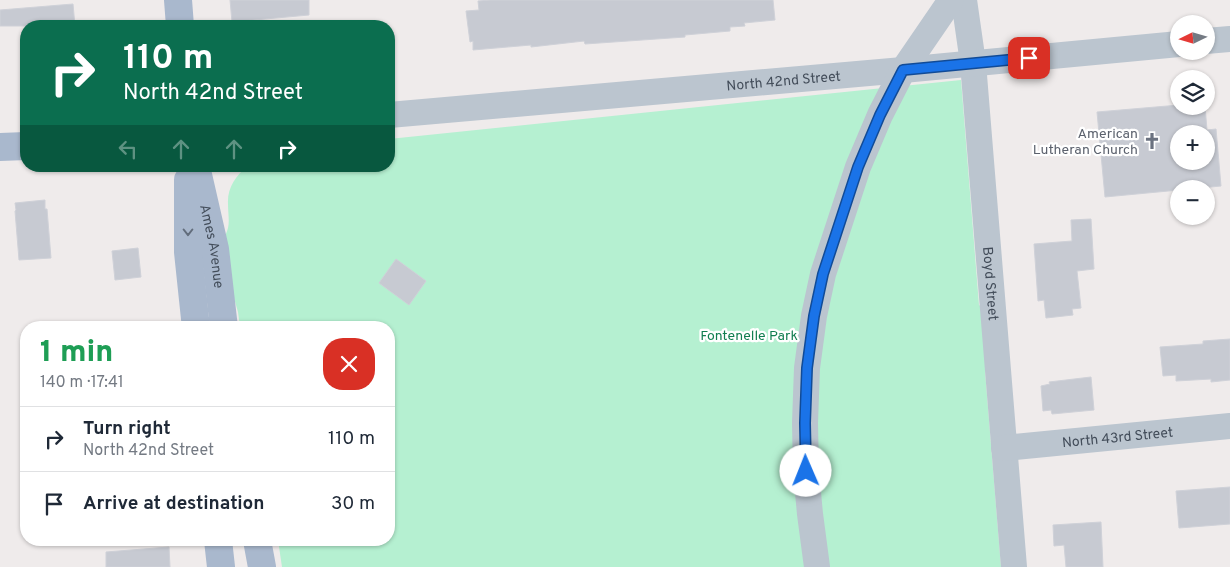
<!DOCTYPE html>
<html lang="en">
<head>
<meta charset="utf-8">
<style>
	:root { --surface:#fff; --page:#f2f2f3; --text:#1f2937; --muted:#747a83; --line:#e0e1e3 }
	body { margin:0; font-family:Overpass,sans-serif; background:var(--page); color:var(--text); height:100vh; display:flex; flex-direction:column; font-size:19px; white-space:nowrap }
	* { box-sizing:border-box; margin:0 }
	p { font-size:16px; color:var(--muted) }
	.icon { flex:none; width:28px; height:28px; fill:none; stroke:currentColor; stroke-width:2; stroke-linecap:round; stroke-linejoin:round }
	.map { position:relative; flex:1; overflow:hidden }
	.drawer { position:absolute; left:20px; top:321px; width:375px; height:225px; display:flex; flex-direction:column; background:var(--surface); border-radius:20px; box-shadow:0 1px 4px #0004 }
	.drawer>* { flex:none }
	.banner { position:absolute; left:20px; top:20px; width:375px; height:152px; border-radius:20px; box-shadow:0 1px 4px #0004; background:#0b6e4f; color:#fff; overflow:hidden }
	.needle { width:32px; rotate:265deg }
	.controls { position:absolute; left:1170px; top:15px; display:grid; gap:10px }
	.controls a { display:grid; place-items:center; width:45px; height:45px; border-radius:50%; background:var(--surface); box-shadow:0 1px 4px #0004; font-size:25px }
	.pin { position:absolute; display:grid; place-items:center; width:42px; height:42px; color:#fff; margin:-21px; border-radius:10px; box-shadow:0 2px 8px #0006 }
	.me { position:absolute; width:55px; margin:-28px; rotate:359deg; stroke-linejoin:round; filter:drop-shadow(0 0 4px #0008) }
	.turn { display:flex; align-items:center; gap:18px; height:105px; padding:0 20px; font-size:22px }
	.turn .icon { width:65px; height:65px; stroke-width:2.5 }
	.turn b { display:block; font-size:35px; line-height:42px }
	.lanes { display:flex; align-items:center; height:48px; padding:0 20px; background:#0003; justify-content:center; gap:25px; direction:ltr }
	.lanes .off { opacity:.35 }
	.round { display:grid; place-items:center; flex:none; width:52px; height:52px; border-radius:20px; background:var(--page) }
	.overview { display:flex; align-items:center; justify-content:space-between; height:85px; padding:0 20px }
	h1 { font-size:30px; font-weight:800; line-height:38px; color:#1e9e55 }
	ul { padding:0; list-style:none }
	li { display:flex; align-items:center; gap:15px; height:65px; padding:0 20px; border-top:1px solid var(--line) }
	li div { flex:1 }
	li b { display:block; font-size:19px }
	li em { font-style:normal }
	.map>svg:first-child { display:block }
	.green { fill:#b5f0d1 }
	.building { fill:#c7cad2; stroke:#cfd1d8; fill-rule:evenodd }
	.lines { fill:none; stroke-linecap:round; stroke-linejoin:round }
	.minor { stroke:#bbc5cf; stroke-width:26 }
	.major { stroke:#a9b8cd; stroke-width:28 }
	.oneway { stroke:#626d7c }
	.route-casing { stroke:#114b97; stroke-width:12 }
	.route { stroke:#1a73e8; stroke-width:9 }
	.labels { text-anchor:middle; stroke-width:4.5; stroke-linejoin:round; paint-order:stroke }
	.street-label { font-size:14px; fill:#434d5a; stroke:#fff }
	.worship-label { font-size:14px; fill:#5b616d; stroke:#fff; text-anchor:end }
	.park-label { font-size:14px; fill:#117e50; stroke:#fff }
</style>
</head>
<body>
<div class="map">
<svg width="1230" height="567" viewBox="0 0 1230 567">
	<rect width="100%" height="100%" fill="#efebeb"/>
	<path class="green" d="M961,80L979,305L983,308L990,357L985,371L1001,567H282L278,540H389V328L240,327L238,312L232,291L225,236C231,224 228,217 228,204C227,188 236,176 247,166H389V139Z"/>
	<g class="building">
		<polygon points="230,0 309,0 309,15 232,22"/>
		<polygon points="490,0 773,0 775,20 744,23 745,26 730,27 730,31 685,35 685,37 585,44 584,41 531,47 531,45 473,50 473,41 470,42 466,11 479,10 478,1"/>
		<polygon points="73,4 75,26 0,26 0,10"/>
		<path d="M1179,105V106H1205L1207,130L1216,129L1221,186L1105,197L1097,112ZM1179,134H1206V161H1179Z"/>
		<polygon points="45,200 45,209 47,209 51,258 19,260 15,211 16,210 15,203"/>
		<polygon points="1091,219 1094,269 1077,271 1081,308 1072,309 1073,315 1046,318 1044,300 1038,301 1034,244 1072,241 1071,220"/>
		<polygon points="138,248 141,277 115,280 112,251"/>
		<polygon points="396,259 426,281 409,305 379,283"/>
		<polygon points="1230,339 1230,380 1211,382 1211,379 1176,381 1176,375 1163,376 1160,347 1203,344 1203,341"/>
		<polygon points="1091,377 1094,410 1052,414 1051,410 1043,411 1041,386 1050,384 1049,382"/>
		<polygon points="1230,487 1230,524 1179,528 1176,491"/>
		<polygon points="1101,522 1103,567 1066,567 1064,545 1054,546 1053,525"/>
		<polygon points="169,547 170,567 106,567 106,552"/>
	</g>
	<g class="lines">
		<g class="minor">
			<path id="s1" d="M964,0L973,63L1014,567"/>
			<polyline points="1206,41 1230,39"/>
			<path id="s2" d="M389,115L903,70L1179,44"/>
			<path id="s3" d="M1004,448L1230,426"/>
			<polyline points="817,567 810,514 806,471 805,423 807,368 814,316 823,274 858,167 880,115 903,70 951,0"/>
		</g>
		<g class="major">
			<polyline points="178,0 180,26"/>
			<polyline points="0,147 26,146"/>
			<path id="s4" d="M196,166L215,249L224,328"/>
			<polyline points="188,180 188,252 196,328"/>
			<polyline points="218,540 221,567"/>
			<polyline points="257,540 262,567"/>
		</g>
	</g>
	<defs><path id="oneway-chevron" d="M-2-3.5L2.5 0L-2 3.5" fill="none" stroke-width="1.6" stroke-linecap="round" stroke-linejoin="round" transform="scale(1.25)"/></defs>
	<use class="oneway" href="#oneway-chevron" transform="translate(188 232) rotate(90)"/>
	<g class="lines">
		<g class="route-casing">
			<polyline id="route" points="806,471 805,423 807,368 814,316 823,274 858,167 880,115 903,70 1029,58"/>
		</g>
		<use href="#route" class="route"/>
	</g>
	<defs>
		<g id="church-bare" transform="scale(1.35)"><path d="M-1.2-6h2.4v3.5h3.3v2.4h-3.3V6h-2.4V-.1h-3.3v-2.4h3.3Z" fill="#6b7280" stroke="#fff" stroke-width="2.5" paint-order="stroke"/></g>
	</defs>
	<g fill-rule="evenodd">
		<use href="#church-bare" x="1152" y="141"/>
	</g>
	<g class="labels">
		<g class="street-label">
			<text dy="5" stroke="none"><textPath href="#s2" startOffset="396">North 42nd Street</textPath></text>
			<text dy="5" stroke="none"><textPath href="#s4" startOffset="82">Ames Avenue</textPath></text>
			<text dy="5" stroke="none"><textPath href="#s1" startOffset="285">Boyd Street</textPath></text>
			<text dy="5" stroke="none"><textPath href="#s3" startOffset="114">North 43rd Street</textPath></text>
		</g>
		<g class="worship-label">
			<text x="1138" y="138">American<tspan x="1138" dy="16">Lutheran Church</tspan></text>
		</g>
		<g class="park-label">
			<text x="749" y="340">Fontenelle Park</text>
		</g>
	</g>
</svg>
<div class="controls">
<a><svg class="needle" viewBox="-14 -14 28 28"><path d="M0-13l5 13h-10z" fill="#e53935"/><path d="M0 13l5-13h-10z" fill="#747a83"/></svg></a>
<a><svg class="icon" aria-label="layers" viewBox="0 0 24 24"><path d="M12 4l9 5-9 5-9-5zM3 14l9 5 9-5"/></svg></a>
<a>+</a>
<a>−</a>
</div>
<div class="pin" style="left:1029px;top:58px;background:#d93025"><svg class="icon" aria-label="arrive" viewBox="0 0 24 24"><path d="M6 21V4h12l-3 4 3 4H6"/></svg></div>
<svg class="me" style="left:806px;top:471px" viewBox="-20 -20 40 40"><circle r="19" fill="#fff"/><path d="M0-13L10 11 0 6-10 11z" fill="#1a73e8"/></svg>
<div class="banner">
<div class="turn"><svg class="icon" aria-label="right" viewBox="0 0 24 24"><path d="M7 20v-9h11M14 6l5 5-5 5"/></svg><div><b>110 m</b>North 42nd Street</div></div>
<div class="lanes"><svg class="icon off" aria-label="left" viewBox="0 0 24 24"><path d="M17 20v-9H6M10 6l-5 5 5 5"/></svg><svg class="icon off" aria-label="ahead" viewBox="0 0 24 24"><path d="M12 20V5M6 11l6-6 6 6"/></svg><svg class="icon off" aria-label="ahead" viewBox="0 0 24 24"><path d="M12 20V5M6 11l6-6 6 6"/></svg><svg class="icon" aria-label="right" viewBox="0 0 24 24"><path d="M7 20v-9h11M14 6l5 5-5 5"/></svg></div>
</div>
<section class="drawer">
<div class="overview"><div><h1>1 min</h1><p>140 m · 17:41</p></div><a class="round" style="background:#d93025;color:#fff"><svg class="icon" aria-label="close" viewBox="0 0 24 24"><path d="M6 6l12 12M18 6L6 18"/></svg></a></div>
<ul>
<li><svg class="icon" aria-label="right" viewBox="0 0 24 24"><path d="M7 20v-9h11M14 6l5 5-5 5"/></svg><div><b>Turn right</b><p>North 42nd Street</p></div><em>110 m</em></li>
<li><svg class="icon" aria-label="arrive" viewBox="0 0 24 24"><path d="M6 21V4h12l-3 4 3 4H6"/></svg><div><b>Arrive at destination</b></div><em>30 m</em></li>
</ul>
</section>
</div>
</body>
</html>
